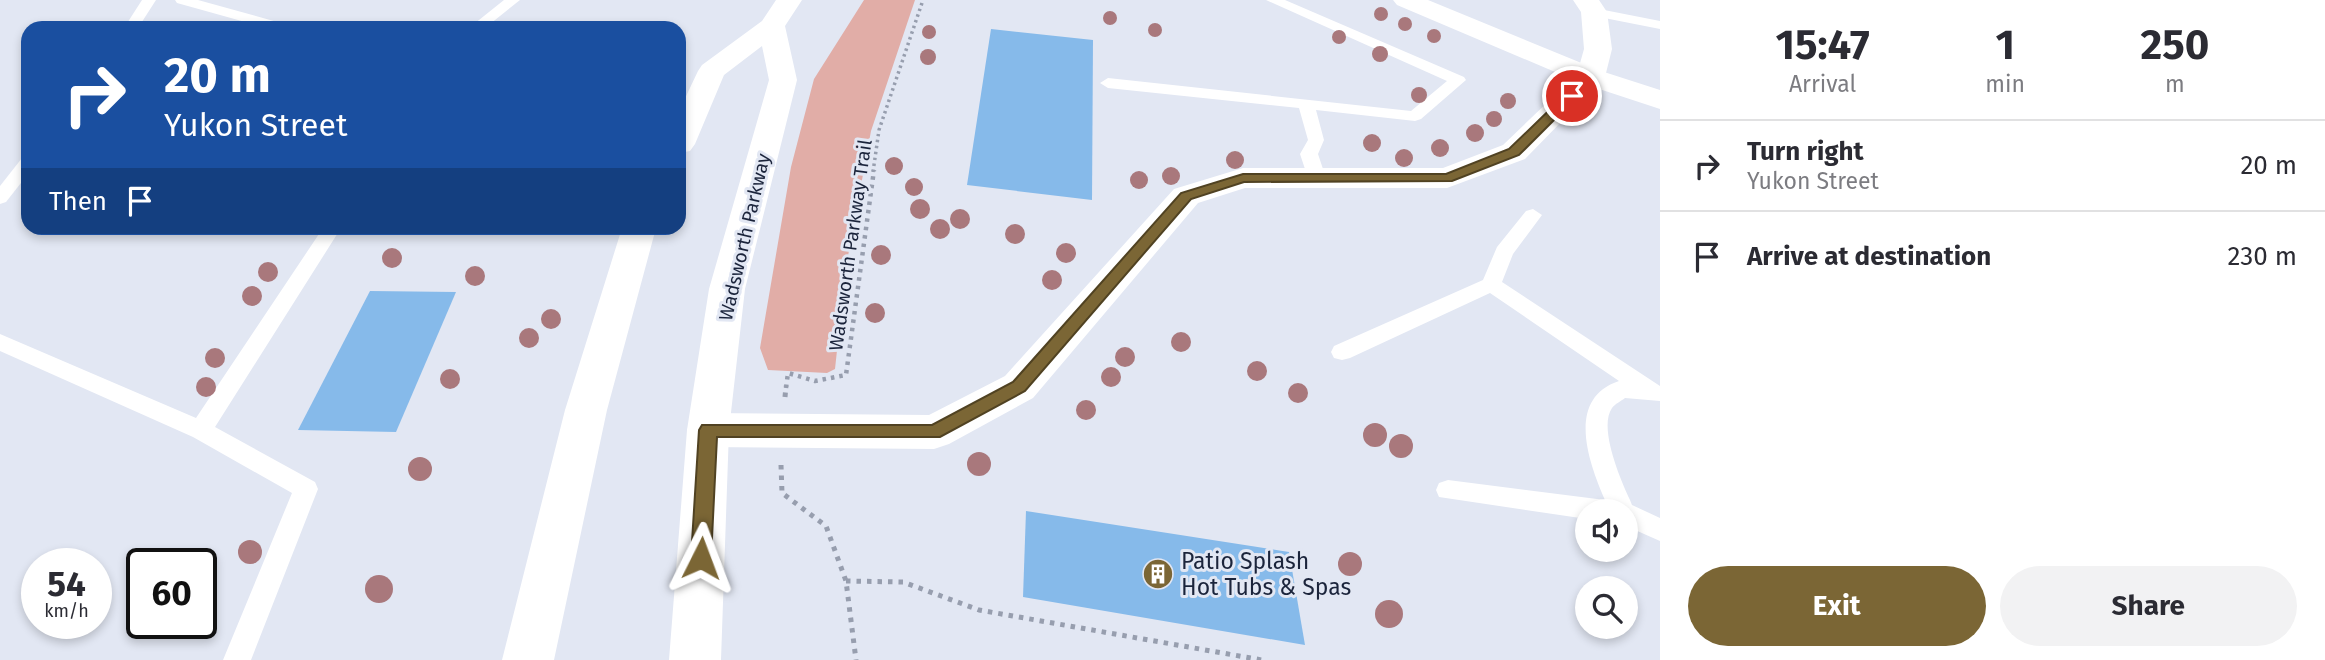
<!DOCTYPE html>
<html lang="en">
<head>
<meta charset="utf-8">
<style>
	:root { --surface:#fff; --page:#f2f2f3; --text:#2b2b33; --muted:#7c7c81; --line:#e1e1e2; --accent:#7b6635 }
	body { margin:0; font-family:"Fira Sans",sans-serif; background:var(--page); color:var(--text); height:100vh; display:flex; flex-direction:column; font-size:26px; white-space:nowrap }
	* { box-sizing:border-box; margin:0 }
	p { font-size:23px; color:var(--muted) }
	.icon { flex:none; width:38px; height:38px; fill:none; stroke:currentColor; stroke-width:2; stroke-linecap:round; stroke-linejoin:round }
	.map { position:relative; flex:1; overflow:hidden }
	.sheet { display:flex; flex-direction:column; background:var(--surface); width:665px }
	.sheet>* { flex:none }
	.guide { position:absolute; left:21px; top:21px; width:665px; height:214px; border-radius:21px; box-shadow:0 4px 10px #0003; background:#1a4fa0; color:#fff; overflow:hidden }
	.buttons { position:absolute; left:1575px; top:499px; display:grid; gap:14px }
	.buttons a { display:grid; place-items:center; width:63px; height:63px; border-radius:50%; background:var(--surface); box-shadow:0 4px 10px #0003; font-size:35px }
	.speed { position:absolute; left:21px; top:548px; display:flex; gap:14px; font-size:35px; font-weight:700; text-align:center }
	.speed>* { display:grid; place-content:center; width:91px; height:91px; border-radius:50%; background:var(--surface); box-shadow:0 4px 10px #0003; line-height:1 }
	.speed small { font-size:18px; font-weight:400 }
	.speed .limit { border:4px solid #111; border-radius:10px; background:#fff; color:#111 }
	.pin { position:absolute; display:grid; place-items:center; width:60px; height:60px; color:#fff; margin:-30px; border:4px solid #fff; border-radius:50%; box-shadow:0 2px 7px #0007 }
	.me { position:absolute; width:77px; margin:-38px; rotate:3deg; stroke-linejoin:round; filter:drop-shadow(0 0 5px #0008) }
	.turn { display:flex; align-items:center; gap:24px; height:147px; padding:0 28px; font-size:32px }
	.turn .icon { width:91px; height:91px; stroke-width:2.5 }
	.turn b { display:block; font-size:49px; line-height:60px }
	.then { display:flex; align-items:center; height:66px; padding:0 28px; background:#0003; gap:14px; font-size:26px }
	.eta { display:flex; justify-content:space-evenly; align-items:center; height:119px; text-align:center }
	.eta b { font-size:42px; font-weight:700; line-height:49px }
	.action { display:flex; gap:14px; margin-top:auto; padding:14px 28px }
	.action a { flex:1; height:80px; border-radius:42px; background:var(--accent); color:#fff; font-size:28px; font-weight:700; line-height:80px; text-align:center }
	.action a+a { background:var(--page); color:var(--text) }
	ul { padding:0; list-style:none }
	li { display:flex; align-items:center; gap:21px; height:91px; padding:0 28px; border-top:2px solid var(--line) }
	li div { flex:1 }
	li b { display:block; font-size:26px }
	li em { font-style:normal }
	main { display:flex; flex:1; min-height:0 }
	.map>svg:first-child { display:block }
	.green { fill:#e1ada7 }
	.building { fill:#86baea }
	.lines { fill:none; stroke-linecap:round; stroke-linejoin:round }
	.path-far2 { stroke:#979eae; stroke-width:3.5; stroke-dasharray:2.5 3.5; stroke-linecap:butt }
	.path-far1 { stroke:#979eae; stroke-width:4.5; stroke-dasharray:3.5 5; stroke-linecap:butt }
	.path { stroke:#979eae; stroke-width:5; stroke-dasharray:4.5 6; stroke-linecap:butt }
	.lane { fill:#fff; fill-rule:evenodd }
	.street { fill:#fff; fill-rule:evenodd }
	.secondary { fill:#fff; fill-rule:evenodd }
	.primary { fill:#fff; fill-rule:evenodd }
	.tree { fill:#a9787c }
	.route { fill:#7b6635; stroke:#504222; stroke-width:2 }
	.labels { text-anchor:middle; stroke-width:6; stroke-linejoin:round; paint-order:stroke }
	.street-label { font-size:19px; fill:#1b243b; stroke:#e2e7f3 }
	.near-poi-label { font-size:23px; fill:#1b243b; stroke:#e2e7f3; text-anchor:start }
</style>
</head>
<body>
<main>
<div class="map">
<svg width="1660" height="660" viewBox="0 0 1660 660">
	<rect width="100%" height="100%" fill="#e2e7f3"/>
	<polygon class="green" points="864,0 915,0 871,131 846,267 835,369 827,373 768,370 760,348 791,167 814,79"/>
	<g class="building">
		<polygon points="991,29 1093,40 1092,200 967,185"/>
		<polygon points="370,291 456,292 396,432 298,430"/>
		<polygon points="1026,511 1289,552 1305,645 1023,597"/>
	</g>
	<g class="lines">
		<polyline class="path-far2" points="873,172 879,130 923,0"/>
		<polyline class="path-far1" points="786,388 788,373 815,381 846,375 874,170"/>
		<g class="path">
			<polyline points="785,397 786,386"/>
			<polyline points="781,465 782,493 826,526 846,581 856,660"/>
			<polyline points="846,581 903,582 979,610 1262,660"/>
		</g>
		<g class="lane">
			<polygon points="142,0 156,0 138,28 124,28"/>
			<polygon points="175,0 198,0 288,25 290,28 267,28 177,3"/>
			<polygon points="504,0 520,0 485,28 469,28"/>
			<polygon points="1266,0 1285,0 1464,77 1466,80 1421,119 1415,121 1316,110 1324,140 1318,154 1326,178 1317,183 1308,178 1300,154 1308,140 1299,108 1108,88 1100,83 1108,78 1411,111 1447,81"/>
			<polygon points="1594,8 1660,21 1660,29 1589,15 1589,9"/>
			<polygon points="28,157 28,174 6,202 0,204 0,186 22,158"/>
			<path d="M1533,209L1542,215L1513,254L1502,282L1660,386V401L1625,398C1621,401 1615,404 1612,408C1598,428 1621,481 1630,500L1632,505L1660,518V541L1626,526V511H1587V519L1439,497L1436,490L1439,483L1448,480L1605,500C1589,463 1565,399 1619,381L1490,293L1350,358L1342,360L1334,358L1331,352L1334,346L1483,280L1497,247L1526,211Z"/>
			<polygon points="323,228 341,228 215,427 315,482 318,489 251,660 223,660 292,493 193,437 0,351 0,334 196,418"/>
		</g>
		<polygon class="street" points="1573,0 1599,0 1607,12 1612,49 1605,77 1525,159 1447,188 1245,188 1198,203 1033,398 949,444 934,449 708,447 693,442 687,430 693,418 708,413 929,415 1005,376 1174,189 1243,168 1443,168 1503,145 1577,74 1584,49 1581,12"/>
		<polygon class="secondary" points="1393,0 1428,0 1601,71 1660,90 1660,109 1581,83 1397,5"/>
		<g class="primary">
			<polygon points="776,0 802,0 785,26 797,80 745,289 729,430 721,660 669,660 687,430 709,289 769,80 762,46 724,75 695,144 690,151 679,153 679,111 698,71 702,65 762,21"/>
			<polygon points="622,228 656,228 607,410 554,660 502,660 565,410"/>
		</g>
	</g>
	<g class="tree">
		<circle cx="1381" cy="14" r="7"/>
		<circle cx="1110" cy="18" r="7"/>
		<circle cx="1405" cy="24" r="7"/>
		<circle cx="1155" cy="30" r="7"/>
		<circle cx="929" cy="32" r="7"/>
		<circle cx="1434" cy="36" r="7"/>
		<circle cx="1339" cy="37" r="7"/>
		<circle cx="1380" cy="54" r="8"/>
		<circle cx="928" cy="57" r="8"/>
		<circle cx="1419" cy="95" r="8"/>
		<circle cx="1508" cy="101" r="8"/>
		<circle cx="1494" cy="119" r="8"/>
		<circle cx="1475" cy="133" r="9"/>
		<circle cx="1372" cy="143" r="9"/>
		<circle cx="1440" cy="148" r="9"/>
		<circle cx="1404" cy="158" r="9"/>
		<circle cx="1235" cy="160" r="9"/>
		<circle cx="894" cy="166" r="9"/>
		<circle cx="1171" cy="176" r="9"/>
		<circle cx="1139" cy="180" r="9"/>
		<circle cx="914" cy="187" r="9"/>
		<circle cx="920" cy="209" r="10"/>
		<circle cx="960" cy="219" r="10"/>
		<circle cx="940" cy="229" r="10"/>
		<circle cx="1015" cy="234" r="10"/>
		<circle cx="1066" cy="253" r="10"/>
		<circle cx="881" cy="255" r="10"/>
		<circle cx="392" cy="258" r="10"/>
		<circle cx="268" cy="272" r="10"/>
		<circle cx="475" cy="276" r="10"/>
		<circle cx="1052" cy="280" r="10"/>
		<circle cx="252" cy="296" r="10"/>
		<circle cx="875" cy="313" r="10"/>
		<circle cx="551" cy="319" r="10"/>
		<circle cx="529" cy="338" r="10"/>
		<circle cx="1181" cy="342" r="10"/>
		<circle cx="1125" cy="357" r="10"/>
		<circle cx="215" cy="358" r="10"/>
		<circle cx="1257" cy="371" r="10"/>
		<circle cx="1111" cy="377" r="10"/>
		<circle cx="450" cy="379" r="10"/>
		<circle cx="206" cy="387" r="10"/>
		<circle cx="1298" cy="393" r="10"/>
		<circle cx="1086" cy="410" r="10"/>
		<circle cx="1375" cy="435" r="12"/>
		<circle cx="1401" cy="446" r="12"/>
		<circle cx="979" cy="464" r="12"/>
		<circle cx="420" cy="469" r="12"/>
		<circle cx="250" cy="552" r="12"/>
		<circle cx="1350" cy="564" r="12"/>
		<circle cx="379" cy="589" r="14"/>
		<circle cx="1389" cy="614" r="14"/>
	</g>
	<polygon class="route" points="1572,92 1576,93 1576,98 1519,155 1452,181 1244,182 1191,199 1025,391 940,437 717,437 711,558 708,564 701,567 694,564 691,558 699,430 702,425 932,425 1013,382 1181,193 1243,174 1446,174 1509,149 1567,93"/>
	<defs>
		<g id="building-disc" transform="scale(1.575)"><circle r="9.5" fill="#7b6635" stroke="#e2e7f3"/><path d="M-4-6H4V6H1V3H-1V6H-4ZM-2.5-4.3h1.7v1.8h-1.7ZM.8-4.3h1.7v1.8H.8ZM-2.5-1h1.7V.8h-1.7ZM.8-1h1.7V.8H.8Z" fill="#fff"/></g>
	</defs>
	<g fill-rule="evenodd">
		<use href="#building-disc" x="1158" y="574"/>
	</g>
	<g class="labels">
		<g class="street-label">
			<text transform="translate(744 237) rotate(-77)" y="7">Wadsworth Parkway</text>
			<text transform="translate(850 245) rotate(-82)" y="7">Wadsworth Parkway Trail</text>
		</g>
		<g class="near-poi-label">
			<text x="1181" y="569">Patio Splash<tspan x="1181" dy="26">Hot Tubs &amp; Spas</tspan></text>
		</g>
	</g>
</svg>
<div class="buttons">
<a><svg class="icon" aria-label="sound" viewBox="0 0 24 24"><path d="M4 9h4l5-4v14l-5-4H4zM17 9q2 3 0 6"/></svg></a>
<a><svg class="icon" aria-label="search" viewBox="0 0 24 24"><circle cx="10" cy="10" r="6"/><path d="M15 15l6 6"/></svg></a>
</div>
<div class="speed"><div>54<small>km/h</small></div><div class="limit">60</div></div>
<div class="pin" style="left:1572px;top:96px;background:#d93025"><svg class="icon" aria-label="arrive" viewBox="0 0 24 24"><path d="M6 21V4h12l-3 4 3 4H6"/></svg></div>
<svg class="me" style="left:701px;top:558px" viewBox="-20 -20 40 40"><path d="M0-17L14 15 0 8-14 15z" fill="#7b6635" stroke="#fff" stroke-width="4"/></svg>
<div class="guide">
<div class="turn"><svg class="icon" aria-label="right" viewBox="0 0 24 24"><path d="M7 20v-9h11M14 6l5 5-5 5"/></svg><div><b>20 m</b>Yukon Street</div></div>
<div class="then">Then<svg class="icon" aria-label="arrive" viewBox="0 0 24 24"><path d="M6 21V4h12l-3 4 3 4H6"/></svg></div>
</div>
</div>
<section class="sheet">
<div class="eta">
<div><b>15:47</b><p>Arrival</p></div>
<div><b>1</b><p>min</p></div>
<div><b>250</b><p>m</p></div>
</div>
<ul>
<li><svg class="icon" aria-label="right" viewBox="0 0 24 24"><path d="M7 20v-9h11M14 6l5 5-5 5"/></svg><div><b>Turn right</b><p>Yukon Street</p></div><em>20 m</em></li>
<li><svg class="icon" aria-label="arrive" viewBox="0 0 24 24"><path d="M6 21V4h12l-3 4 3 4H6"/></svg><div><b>Arrive at destination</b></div><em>230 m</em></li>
</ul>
<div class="action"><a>Exit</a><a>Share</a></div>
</section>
</main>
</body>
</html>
